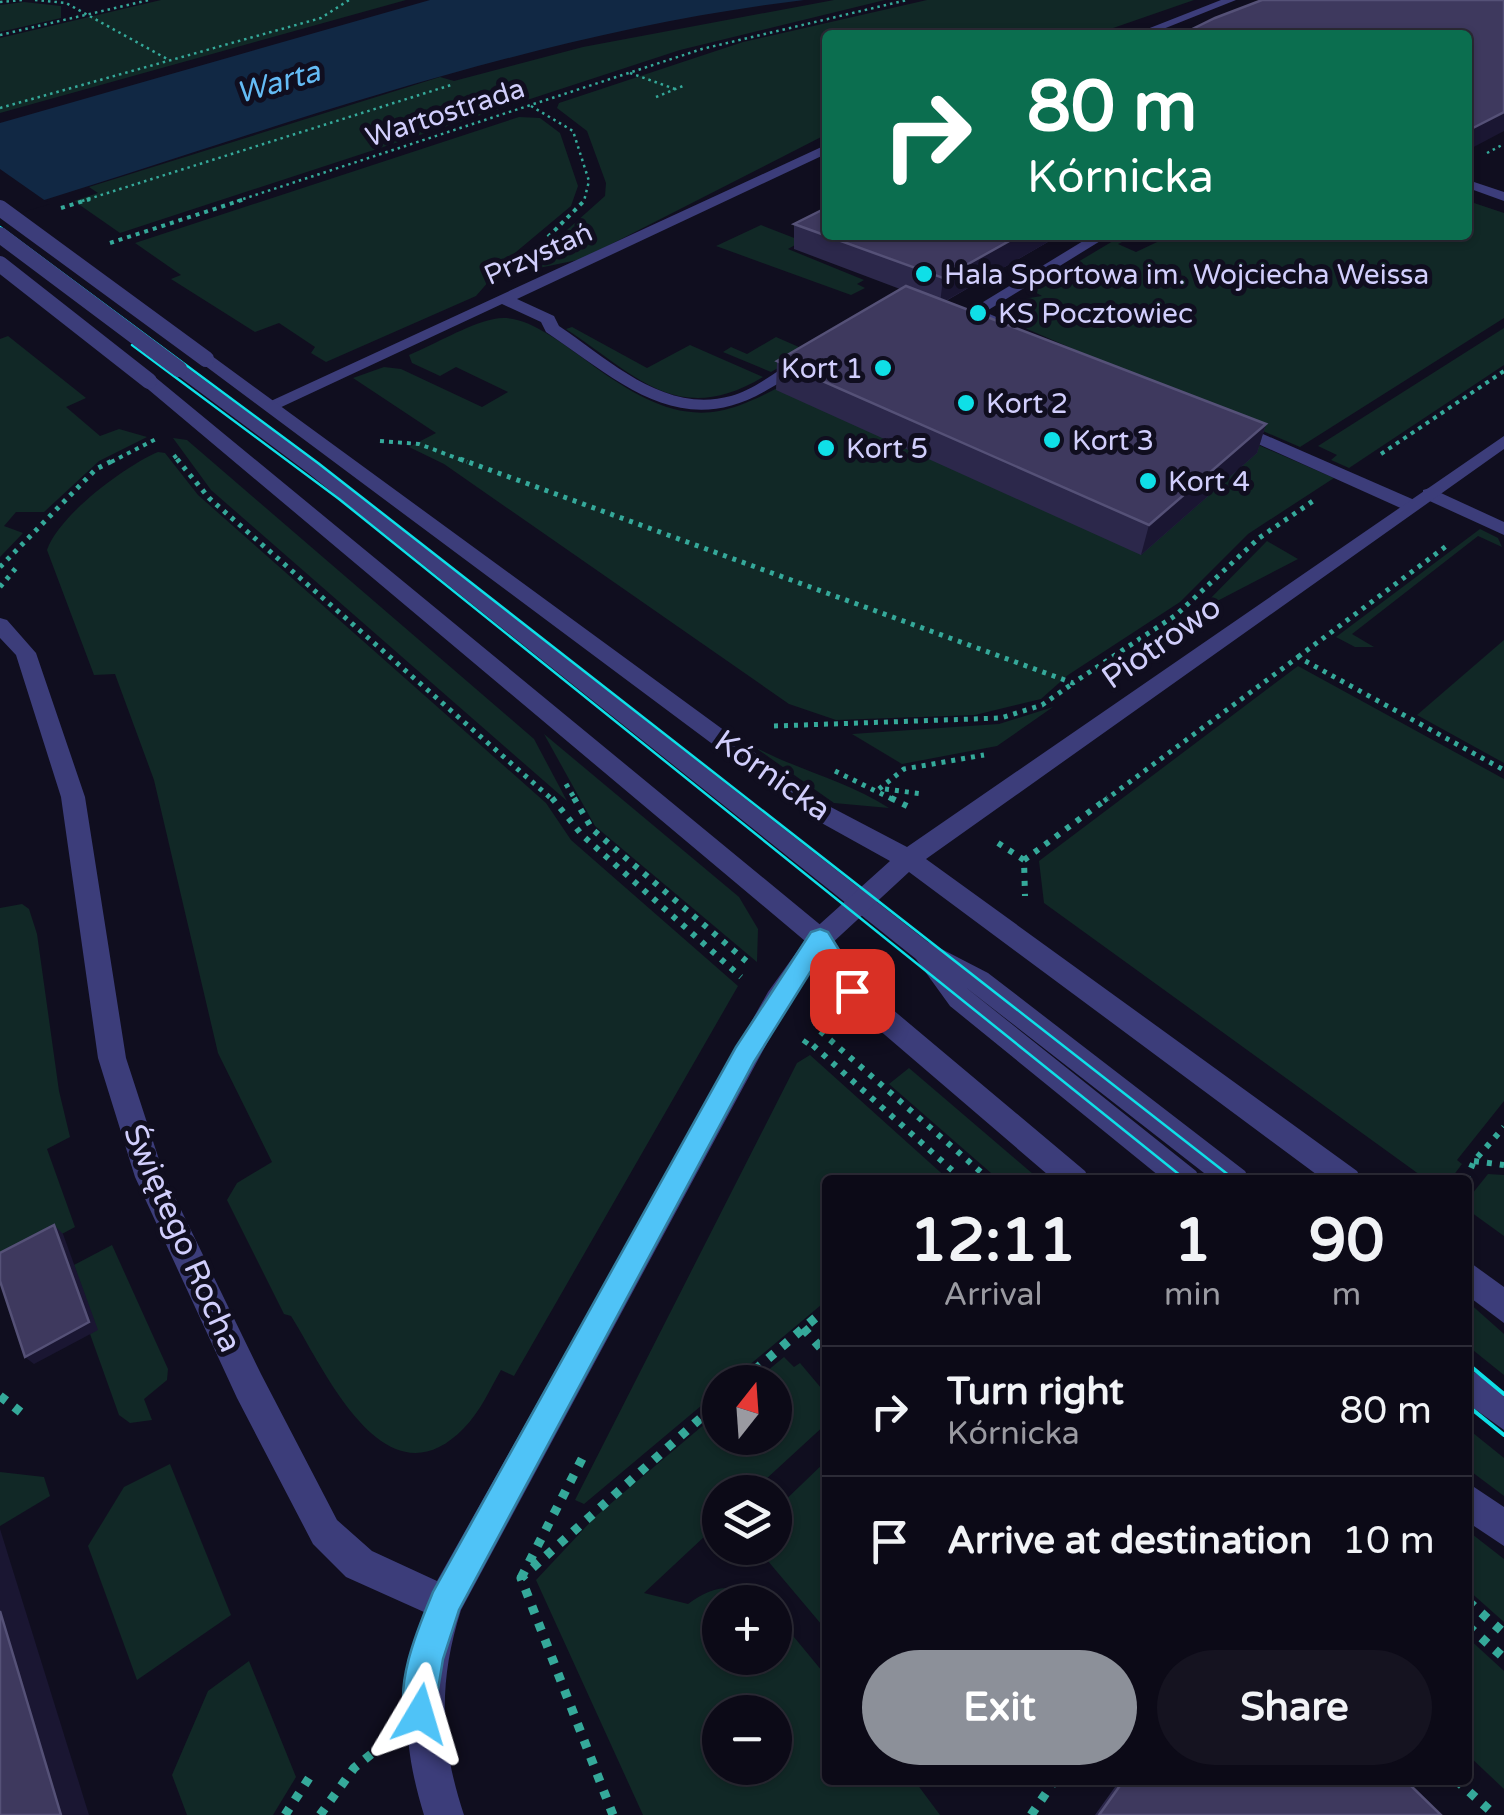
<!DOCTYPE html>
<html lang="en">
<head>
<meta charset="utf-8">
<style>
	:root { --surface:#0c0a17; --page:#151320; --text:#f1f3f6; --muted:#9a9aa1; --line:#2c2b36; --accent:#8c9099 }
	body { margin:0; font-family:"Varela Round",sans-serif; background:var(--page); color:var(--text); height:100vh; display:flex; flex-direction:column; font-size:38px; white-space:nowrap }
	* { box-sizing:border-box; margin:0 }
	p { font-size:32px; color:var(--muted) }
	.icon { flex:none; width:55px; height:55px; fill:none; stroke:currentColor; stroke-width:2; stroke-linecap:round; stroke-linejoin:round }
	.map { position:relative; flex:1; overflow:hidden }
	.sheet { position:absolute; left:822px; top:1175px; width:650px; height:610px; display:flex; flex-direction:column; background:var(--surface); border-radius:10px; box-shadow:0 2px 8px #0004,0 0 0 2px var(--line) }
	.sheet>* { flex:none }
	.hud { position:absolute; left:822px; top:30px; width:650px; height:210px; border-radius:10px; box-shadow:0 2px 8px #0004,0 0 0 2px var(--line); background:#0b6e4f; color:#fff; overflow:hidden }
	.needle { width:65px; rotate:17deg }
	.fabs { position:absolute; left:702px; top:1365px; display:grid; gap:20px }
	.fabs a { display:grid; place-items:center; width:90px; height:90px; border-radius:50%; background:var(--surface); box-shadow:0 2px 8px #0004,0 0 0 2px var(--line); font-size:50px }
	.pin { position:absolute; display:grid; place-items:center; width:85px; height:85px; color:#fff; margin:-42px; border-radius:20px; box-shadow:0 5px 15px #0006 }
	.me { position:absolute; width:110px; margin:-55px; rotate:7deg; stroke-linejoin:round; filter:drop-shadow(0 0 8px #0008) }
	.turn { display:flex; align-items:center; gap:35px; height:210px; padding:0 40px; font-size:45px }
	.turn .icon { width:130px; height:130px; stroke-width:2.5 }
	.turn b { display:block; font-size:70px; line-height:85px }
	.eta { display:flex; justify-content:space-evenly; align-items:center; height:170px; text-align:center }
	.eta b { font-size:60px; font-weight:700; line-height:70px }
	.cta { display:flex; gap:20px; margin-top:auto; padding:20px 40px }
	.cta a { flex:1; height:115px; border-radius:60px; background:var(--accent); color:#fff; font-size:40px; font-weight:700; line-height:115px; text-align:center }
	.cta a+a { background:var(--page); color:var(--text) }
	ul { padding:0; list-style:none }
	li { display:flex; align-items:center; gap:30px; height:130px; padding:0 40px; border-top:2px solid var(--line) }
	li div { flex:1 }
	li b { display:block; font-size:38px }
	li em { font-style:normal }
	.map>svg:first-child { display:block }
	.green { fill:#112826; fill-rule:evenodd }
	.water { fill:#112844 }
	.pier { fill:#100e1f }
	.lines { fill:none; stroke-linecap:round; stroke-linejoin:round }
	.path-far4 { stroke:#35a99a; stroke-width:2.5; stroke-dasharray:2.5 4; stroke-linecap:butt }
	.path-far3 { stroke:#35a99a; stroke-width:4; stroke-dasharray:4 5; stroke-linecap:butt }
	.path-far2 { stroke:#35a99a; stroke-width:5; stroke-dasharray:4 6; stroke-linecap:butt }
	.path-far1 { stroke:#35a99a; stroke-width:6; stroke-dasharray:5 8; stroke-linecap:butt }
	.path { stroke:#35a99a; stroke-width:9; stroke-dasharray:8 10; stroke-linecap:butt }
	.service { fill:#3c3d7a; fill-rule:evenodd }
	.minor { fill:#3c3d7a; fill-rule:evenodd }
	.tertiary { fill:#3c3d7a; fill-rule:evenodd }
	.tram-far1 { stroke:#0fdfe7; stroke-width:2.5 }
	.tram { stroke:#0fdfe7; stroke-width:4 }
	.service-bridge { stroke:#3c3d7a; stroke-width:16 }
	.minor-bridge { stroke:#3c3d7a; stroke-width:16 }
	.tertiary-bridge { stroke:#3c3d7a; stroke-width:16 }
	.wall { fill:#2c284b }
	.shaded-wall { fill:#1a1632 }
	.building { fill:#3e395e; stroke:#555177; stroke-width:2.5 }
	.route { fill:#4fc3f7; stroke:#337fa1; stroke-width:2.5 }
	.poi-dot { fill:#0fdfe7; stroke:#100e1f; stroke-width:4 }
	.labels { text-anchor:middle; stroke-width:10; stroke-linejoin:round; paint-order:stroke }
	.far-street-label { font-size:28px; fill:#d1cefc; stroke:#100e1f }
	.far-poi-label { font-size:28px; fill:#d1cefc; stroke:#100e1f; text-anchor:start }
	.far-water-label { font-size:30px; font-style:italic; fill:#64bbf5; stroke:#100e1f }
	.street-label { font-size:32px; fill:#d1cefc; stroke:#100e1f }
</style>
</head>
<body>
<div class="map">
<svg width="1504" height="1815" viewBox="0 0 1504 1815">
	<rect width="100%" height="100%" fill="#100e1f"/>
	<g class="green">
		<polygon points="161,0 406,0 0,113 0,38"/>
		<polygon points="834,0 885,0 680,50 120,233 74,201 98,193 89,187 440,77 454,81 583,47"/>
		<polygon points="927,0 1194,0 1093,35 828,35 827,134 582,259 520,272 605,196 606,183 587,131 557,108 559,103 743,42"/>
		<polygon points="24,2 61,6 61,18 0,32 0,5"/>
		<polygon points="519,117 540,118 560,133 578,186 571,206 510,257 476,296 326,362 311,353 315,347 279,323 255,332 171,279 181,275 135,243"/>
		<polygon points="1468,201 1504,213 1504,318 1300,447 1027,329 1011,313 1016,300 1042,296 1031,290 1123,235 1136,235 1118,244 1136,252 1172,235 1468,235"/>
		<polygon points="761,225 802,241 788,249 864,280 857,284 865,288 851,295 716,246"/>
		<path d="M905,308L1190,415L1334,478L1248,534L1180,602L1068,675L1041,699L975,715L836,720L789,704L444,464L409,447L436,433L353,378L384,367L401,369L482,407L508,392L456,367L440,376L412,363L409,355C436,344 466,325 494,319C554,306 627,428 719,411C771,402 856,337 905,308Z"/>
		<path d="M572,327L647,368L690,345L763,377C678,428 637,376 566,329Z"/>
		<polygon points="1504,328 1504,365 1349,468 1331,460 1337,455 1318,446"/>
		<polygon points="8,336 86,398 66,407 100,436 119,429 147,437 99,461 44,512 16,512 4,526 23,533 0,557 0,339"/>
		<polygon points="776,337 808,351 771,372 723,352 731,347 747,354"/>
		<polygon points="173,438 187,440 534,739 567,801 211,490"/>
		<path d="M158,452L165,453L198,495L546,803L571,840L738,986L514,1376L501,1370C490,1389 480,1412 464,1428C385,1510 324,1368 291,1316L284,1314L227,1200L237,1183L272,1162L218,1053L154,780L115,674L94,675L47,550C59,515 125,466 158,452Z"/>
		<polygon points="1480,529 1498,538 1502,547 1478,536 1352,634 1374,647 1355,647 1336,637"/>
		<polygon points="1267,541 1298,559 1198,611"/>
		<polygon points="1504,640 1504,763 1417,715"/>
		<polygon points="1298,666 1504,779 1504,1101 1457,1160 1462,1164 1450,1180 1427,1180 1044,903 1039,861"/>
		<polygon points="1053,707 997,746 902,764 852,734 999,724"/>
		<polygon points="544,734 739,897 758,929 757,962 595,826"/>
		<path d="M753,746C797,770 847,781 889,808L834,803Z"/>
		<polygon points="22,904 29,909 37,934 59,1091 70,1137 47,1149 75,1227 0,1267 0,908"/>
		<polygon points="810,1055 949,1180 828,1180 827,1300 729,1382 720,1382 720,1390 584,1504 575,1500 797,1063"/>
		<polygon points="909,1068 1040,1180 999,1180 889,1084"/>
		<polygon points="1488,1174 1504,1175 1504,1236 1468,1210 1468,1199"/>
		<polygon points="112,1245 168,1369 167,1380 144,1399 152,1420 130,1423 119,1415 90,1334 97,1329 74,1265"/>
		<polygon points="1468,1302 1504,1334 1504,1375 1468,1346"/>
		<path d="M784,1357L794,1367L800,1363L827,1395V1423L752,1492H720V1522L644,1593L688,1604C714,1585 733,1583 762,1598L765,1602H720V1658H775V1614L827,1677L828,1780H914L940,1815H643L536,1580L596,1516L720,1411V1438H775V1382H754ZM720,1712H775V1768H720Z"/>
		<polygon points="1468,1429 1504,1458 1504,1496 1468,1469"/>
		<polygon points="827,1460 827,1631 757,1548 775,1548 775,1510"/>
		<polygon points="170,1464 231,1615 137,1680 88,1546 124,1487"/>
		<polygon points="0,1472 44,1477 50,1496 0,1526"/>
		<polygon points="1468,1531 1504,1559 1504,1622 1468,1590"/>
		<polygon points="1468,1638 1504,1671 1504,1789 1468,1755"/>
		<polygon points="249,1661 296,1777 273,1815 187,1815 172,1775 208,1691"/>
	</g>
	<path class="water" d="M430,0H804C529,33 265,132 0,214V123Z"/>
	<polygon class="pier" points="0,169 50,204 0,219"/>
	<g class="lines">
		<g class="path-far4">
			<polyline points="35,0 66,3 169,60"/>
			<polyline points="0,2 23,0"/>
			<polyline points="0,35 149,0"/>
			<polyline points="630,73 675,89"/>
			<polyline points="656,97 683,86"/>
			<polyline points="531,106 573,131 589,181 584,201"/>
			<polyline points="0,108 321,18 349,0"/>
			<polyline points="1487,153 1504,144"/>
			<polyline points="82,201 451,85"/>
			<polyline points="237,201 702,49 907,0"/>
		</g>
		<g class="path-far3">
			<polyline points="61,208 90,199"/>
			<polyline points="548,237 586,199"/>
			<polyline points="110,243 245,199"/>
			<polyline points="380,441 419,444 467,462"/>
			<polyline points="1381,454 1504,371"/>
			<polyline points="174,455 179,462"/>
			<polyline points="111,462 158,438"/>
		</g>
		<g class="path-far2">
			<polyline points="177,459 209,498 554,801"/>
			<polyline points="460,459 1073,683 1176,615 1259,538 1313,501"/>
			<polyline points="0,567 96,469 116,459"/>
			<polyline points="0,587 16,568"/>
			<polyline points="1298,657 1449,544"/>
			<polyline points="774,726 1001,718 1042,705 1072,684"/>
			<polyline points="835,771 896,801"/>
			<polyline points="566,784 576,801"/>
			<polyline points="879,789 904,769 984,755"/>
			<polyline points="885,789 923,794"/>
			<polyline points="1104,801 1298,657 1504,770"/>
		</g>
		<g class="path-far1">
			<polyline points="552,798 582,835 741,977"/>
			<polyline points="574,798 592,829 752,966"/>
			<polyline points="891,798 909,807"/>
			<polyline points="998,843 1024,860 1025,896"/>
			<polyline points="1024,860 1108,798"/>
			<polyline points="814,1020 820,1031 990,1180"/>
			<polyline points="804,1044 807,1040 963,1180"/>
			<polyline points="1474,1161 1504,1165"/>
			<polyline points="1466,1180 1474,1161 1504,1127"/>
		</g>
		<g class="path">
			<polyline points="803,1328 828,1356"/>
			<polyline points="741,1382 828,1307"/>
			<polyline points="0,1396 27,1417"/>
			<polyline points="521,1578 586,1451"/>
			<polyline points="1468,1601 1504,1633"/>
			<polyline points="1468,1626 1504,1658"/>
			<polyline points="1456,1780 1495,1815"/>
			<polyline points="285,1815 313,1772"/>
			<polyline points="320,1815 354,1768 380,1747"/>
			<polyline points="613,1815 521,1578 720,1401"/>
			<polyline points="1031,1815 1055,1780"/>
		</g>
		<g class="service">
			<path d="M828,144V153L517,299L554,316L559,326C611,361 664,414 731,396C754,390 778,370 798,358L812,361C800,373 782,381 767,390C679,442 618,380 546,332L541,322L502,304L275,410L260,406Z"/>
			<polygon points="1468,180 1504,192 1504,201 1468,188"/>
			<polygon points="1093,235 1110,235 985,312 1010,323 1010,329 998,329 965,313"/>
			<polygon points="173,366 185,366 320,465 928,942 988,973 1245,1171 1250,1180 1213,1180 964,986 1196,1171 1201,1180 1164,1180 950,1006 916,959 308,473 173,372"/>
			<polygon points="1233,421 1419,502 1421,506 1412,512 1405,510 1227,430 1227,422"/>
			<polygon points="1430,488 1504,522 1504,535 1423,498 1423,490"/>
			<polygon points="1468,1368 1504,1392 1504,1430 1468,1404"/>
		</g>
		<g class="minor">
			<polygon points="1221,0 1236,0 1148,35 1132,35"/>
			<path d="M200,356H212L825,804L907,847L1504,436V449L926,859L1357,1171L1362,1180H1324L909,872L829,946L786,1008L461,1610C438,1682 440,1743 464,1815H424C402,1744 400,1683 424,1612L346,1577L313,1544L237,1398L135,1177L98,1058L61,797L16,655L0,638V618L7,620L36,653L85,797L126,1058L164,1175L261,1374L337,1520L372,1551L437,1581L768,992L811,932L890,861L809,816L200,362Z"/>
			<polygon points="1468,1261 1504,1287 1504,1323 1468,1296"/>
		</g>
		<g class="tertiary">
			<polygon points="143,377 155,377 829,932 861,983 1085,1171 1090,1180 1054,1180 843,999 811,946 143,385"/>
			<polygon points="1468,1483 1504,1507 1504,1546 1468,1522"/>
		</g>
		<g class="tram-far1">
			<polyline points="0,227 318,463 1235,1180"/>
			<polyline points="132,345 339,499 1186,1180"/>
		</g>
		<g class="tram">
			<polyline points="1468,1364 1504,1394"/>
			<polyline points="1468,1406 1504,1435"/>
		</g>
		<polyline class="service-bridge" points="0,235 179,369"/>
		<polyline class="minor-bridge" points="0,208 206,359"/>
		<polyline class="tertiary-bridge" points="0,264 149,381"/>
	</g>
	<g class="wall">
		<polygon points="794,224 1060,235 946,301 1266,424 1257,453 1141,555 776,390 777,361 900,289 794,249"/>
		<polygon points="1120,1780 1405,1780 1441,1815 1095,1815"/>
	</g>
	<g class="shaded-wall">
		<polygon points="1504,112 1504,131 1468,150 1468,139 1471,129"/>
		<polygon points="1020,235 1060,235 940,304 943,278"/>
		<polygon points="1266,424 1257,453 1141,555 1149,525"/>
		<polygon points="54,1225 63,1234 98,1330 34,1364 25,1357"/>
		<polygon points="0,1529 89,1815 61,1815 0,1611"/>
	</g>
	<g class="building">
		<polygon points="1262,0 1504,0 1504,112 1471,129 1468,128 1468,35 1180,35 1215,18"/>
		<polygon points="828,207 828,235 1020,235 943,278 794,224"/>
		<polygon points="906,286 1266,424 1149,525 777,361"/>
		<polygon points="54,1225 89,1322 25,1357 0,1281 0,1253"/>
		<polygon points="0,1611 61,1815 0,1815"/>
		<polygon points="1124,1780 1405,1780 1441,1815 1099,1815"/>
	</g>
	<path class="route" d="M820,929L828,932L860,984L864,991L860,998H844L819,958L754,1062L459,1610L443,1659L432,1726L420,1731L408,1726C392,1688 418,1628 433,1592L736,1047L811,932Z"/>
	<g class="poi-dot">
		<circle cx="924" cy="274" r="10"/>
		<circle cx="978" cy="313" r="10"/>
		<circle cx="883" cy="368" r="10"/>
		<circle cx="966" cy="403" r="10"/>
		<circle cx="1052" cy="440" r="10"/>
		<circle cx="826" cy="448" r="10"/>
		<circle cx="1148" cy="481" r="10"/>
	</g>
	<g class="labels">
		<g class="far-street-label">
			<text transform="translate(445 112) rotate(-18)" y="10">Wartostrada</text>
			<text transform="translate(538 253) rotate(-24)" y="10">Przystań</text>
		</g>
		<g class="far-poi-label">
			<text x="944" y="284">Hala Sportowa im. Wojciecha Weissa</text>
			<text x="998" y="323">KS Pocztowiec</text>
			<text x="863" y="378" text-anchor="end">Kort 1</text>
			<text x="986" y="413">Kort 2</text>
			<text x="1072" y="450">Kort 3</text>
			<text x="846" y="458">Kort 5</text>
			<text x="1168" y="491">Kort 4</text>
		</g>
		<g class="far-water-label">
			<text transform="translate(278 82) rotate(-16)" y="10">Warta</text>
		</g>
		<g class="street-label">
			<text transform="translate(1161 642) rotate(-35)" y="11">Piotrowo</text>
			<text transform="translate(773 775) rotate(35)" y="11">Kórnicka</text>
			<text transform="translate(183 1238) rotate(66)" y="11">Świętego Rocha</text>
		</g>
	</g>
</svg>
<div class="fabs">
<a><svg class="needle" viewBox="-14 -14 28 28"><path d="M0-13l5 13h-10z" fill="#e53935"/><path d="M0 13l5-13h-10z" fill="#9a9aa1"/></svg></a>
<a><svg class="icon" aria-label="layers" viewBox="0 0 24 24"><path d="M12 4l9 5-9 5-9-5zM3 14l9 5 9-5"/></svg></a>
<a>+</a>
<a>−</a>
</div>
<div class="pin" style="left:852px;top:991px;background:#d93025"><svg class="icon" aria-label="arrive" viewBox="0 0 24 24"><path d="M6 21V4h12l-3 4 3 4H6"/></svg></div>
<svg class="me" style="left:420px;top:1714px" viewBox="-20 -20 40 40"><path d="M0-17L14 15 0 8-14 15z" fill="#4fc3f7" stroke="#fff" stroke-width="4"/></svg>
<div class="hud">
<div class="turn"><svg class="icon" aria-label="right" viewBox="0 0 24 24"><path d="M7 20v-9h11M14 6l5 5-5 5"/></svg><div><b>80 m</b>Kórnicka</div></div>
</div>
<section class="sheet">
<div class="eta">
<div><b>12:11</b><p>Arrival</p></div>
<div><b>1</b><p>min</p></div>
<div><b>90</b><p>m</p></div>
</div>
<ul>
<li><svg class="icon" aria-label="right" viewBox="0 0 24 24"><path d="M7 20v-9h11M14 6l5 5-5 5"/></svg><div><b>Turn right</b><p>Kórnicka</p></div><em>80 m</em></li>
<li><svg class="icon" aria-label="arrive" viewBox="0 0 24 24"><path d="M6 21V4h12l-3 4 3 4H6"/></svg><div><b>Arrive at destination</b></div><em>10 m</em></li>
</ul>
<div class="cta"><a>Exit</a><a>Share</a></div>
</section>
</div>
</body>
</html>
